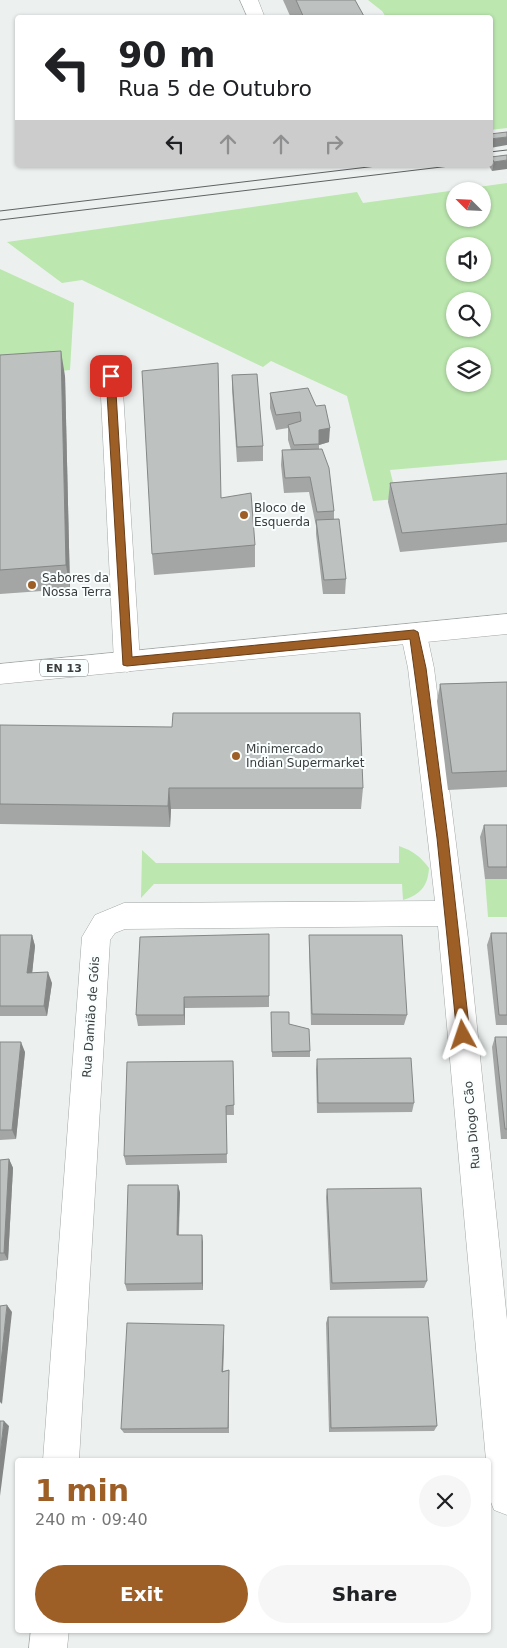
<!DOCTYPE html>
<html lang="en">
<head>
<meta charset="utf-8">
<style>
	:root { --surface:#fff; --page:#f6f6f6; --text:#202124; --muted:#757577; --accent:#9e5f26 }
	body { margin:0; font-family:"DejaVu Sans",sans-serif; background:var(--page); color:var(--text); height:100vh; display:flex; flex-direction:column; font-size:19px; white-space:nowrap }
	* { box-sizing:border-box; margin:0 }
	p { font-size:16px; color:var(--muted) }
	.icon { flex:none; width:28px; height:28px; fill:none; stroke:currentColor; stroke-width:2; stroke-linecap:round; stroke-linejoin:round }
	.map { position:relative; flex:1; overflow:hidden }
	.drawer { position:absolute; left:15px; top:1458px; width:476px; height:175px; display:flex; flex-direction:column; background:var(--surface); border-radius:5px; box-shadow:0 1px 4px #0004 }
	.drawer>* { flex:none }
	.hud { position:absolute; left:15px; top:15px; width:478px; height:152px; border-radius:5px; box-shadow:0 1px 4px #0004; background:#fff; color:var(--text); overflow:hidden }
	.needle { width:32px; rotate:294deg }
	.buttons { position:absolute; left:446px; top:182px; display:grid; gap:10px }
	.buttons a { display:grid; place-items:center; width:45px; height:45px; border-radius:50%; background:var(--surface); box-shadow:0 1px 4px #0004; font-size:25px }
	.pin { position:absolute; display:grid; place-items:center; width:42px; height:42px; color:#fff; margin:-21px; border-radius:10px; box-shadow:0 2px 8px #0006 }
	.me { position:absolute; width:55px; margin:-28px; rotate:355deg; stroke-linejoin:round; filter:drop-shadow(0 0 4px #0008) }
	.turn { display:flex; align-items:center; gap:18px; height:105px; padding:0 20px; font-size:22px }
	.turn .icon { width:65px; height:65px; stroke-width:2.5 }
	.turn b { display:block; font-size:35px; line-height:42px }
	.lanes { display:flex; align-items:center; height:48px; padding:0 20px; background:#0003; justify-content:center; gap:25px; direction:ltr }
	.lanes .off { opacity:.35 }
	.round { display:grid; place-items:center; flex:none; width:52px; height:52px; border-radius:26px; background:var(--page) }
	.head { display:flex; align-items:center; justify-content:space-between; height:85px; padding:0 20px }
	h1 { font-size:30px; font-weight:600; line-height:38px; color:var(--accent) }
	.cta { display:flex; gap:10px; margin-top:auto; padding:10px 20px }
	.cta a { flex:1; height:58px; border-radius:30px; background:var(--accent); color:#fff; font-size:20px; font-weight:600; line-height:58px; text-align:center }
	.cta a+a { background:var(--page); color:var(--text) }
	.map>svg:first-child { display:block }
	.green { fill:#bce7af; fill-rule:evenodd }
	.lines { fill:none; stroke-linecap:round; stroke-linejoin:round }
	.minor-casing { stroke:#a2a7a6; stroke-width:1 }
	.major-casing { stroke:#a2a7a6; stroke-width:1 }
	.minor { fill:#fff; fill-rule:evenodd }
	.major { fill:#fff; fill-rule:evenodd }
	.tram { stroke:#5f6262; stroke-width:1 }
	.wall { fill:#a3a6a4 }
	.shaded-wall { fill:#848786 }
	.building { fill:#bdc1bf; stroke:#848786 }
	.route { fill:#9e5f26; stroke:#673e19 }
	.poi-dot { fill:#9e5f26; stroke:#f9fefe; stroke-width:2 }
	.labels { text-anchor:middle; stroke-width:4; stroke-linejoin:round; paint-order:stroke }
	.shield { fill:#f9fefe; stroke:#747777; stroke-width:1 }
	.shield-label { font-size:11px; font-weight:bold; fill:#3b3d3d }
	.poi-label { font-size:12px; fill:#3b3d3d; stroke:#f9fefe; text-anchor:start }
	.street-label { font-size:12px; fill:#3b3d3d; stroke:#f9fefe }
</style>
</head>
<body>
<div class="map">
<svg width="507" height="1648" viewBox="0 0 507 1648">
	<rect width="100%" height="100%" fill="#ecf1f0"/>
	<g class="green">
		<polygon points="368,0 507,0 507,128 490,130 490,18 386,17 382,11"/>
		<path d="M507,183V460L390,470L397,499L373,501L347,396L271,361L263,367L82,280L62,283L7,242L357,192L363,203ZM455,191H482V219H455ZM455,246H482V274H455ZM455,301H482V329H455ZM455,356H482V384H455Z"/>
		<polygon points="0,269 74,303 70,370 0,377"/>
		<path d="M399,846C413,851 420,856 429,868C428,886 420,895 403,900L402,884H154L141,898L142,850L156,863H399Z"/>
		<polygon points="485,879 507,879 507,917 488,917"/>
	</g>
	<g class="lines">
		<g class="minor-casing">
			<g id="minor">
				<polygon points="240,0 258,0 265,18 248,18"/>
				<polygon points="111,369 119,371 122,376 140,662 136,669 127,672 118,669 114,662 100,376 103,371"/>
				<polygon points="414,625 423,628 427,635 434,668 468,939 507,1320 507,1515 494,1510 489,1497 489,1460 486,1460 438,926 125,929 115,933 110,940 79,1460 43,1460 82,937 95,915 124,903 435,901 408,668 401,635 405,628"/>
				<polygon points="31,1630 69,1630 67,1648 29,1648"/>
			</g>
		</g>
		<g class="major-casing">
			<polygon id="major" points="507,614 507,634 0,684 0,664"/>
		</g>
		<use href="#minor" class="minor"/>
		<use href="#major" class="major"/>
		<g class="tram">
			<polyline points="490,152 507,150"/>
			<polyline points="0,211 385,165"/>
			<polyline points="0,220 458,165"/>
		</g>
	</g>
	<g class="wall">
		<polygon points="283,0 355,0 365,18 291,18"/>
		<polygon points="507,155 492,171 489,166 491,157"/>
		<polygon points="0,355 65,376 70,589 0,594"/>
		<polygon points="232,375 263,446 263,461 237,462 232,390"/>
		<polygon points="308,388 329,442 319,445 319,449 334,511 334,519 346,579 345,594 323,594 316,534 316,526 309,492 284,493 281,465 282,450 291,450 288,440 288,428 276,430 270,408 270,393"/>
		<polygon points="507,473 507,542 400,552 388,502 390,483"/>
		<polygon points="221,498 255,545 255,567 154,575 152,554"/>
		<polygon points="507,682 507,787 448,790 437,701 440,684"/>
		<polygon points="0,725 363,788 361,809 171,809 170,827 0,824"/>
		<polygon points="484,825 507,825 507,879 485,879 480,837"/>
		<polygon points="491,933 507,933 507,1025 496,1025 487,945"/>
		<polygon points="269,934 269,1007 185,1008 185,1025 138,1026 136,1015"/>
		<polygon points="0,935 32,935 35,946 32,973 52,983 47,1016 0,1016"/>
		<polygon points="309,935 407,1015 404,1025 311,1025 309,946"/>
		<polygon points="271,1012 289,1024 310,1051 310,1057 272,1057"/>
		<polygon points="495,1037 507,1037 507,1139 501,1139 492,1047"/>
		<polygon points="0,1042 25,1052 16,1139 0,1140"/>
		<polygon points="317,1059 414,1103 412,1112 317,1113 316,1069"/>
		<polygon points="233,1061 234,1115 226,1115 227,1163 126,1165 124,1156"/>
		<polygon points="9,1159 13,1168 8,1260 0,1261 0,1160"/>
		<polygon points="178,1185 180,1193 179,1235 203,1242 203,1290 127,1291 125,1284"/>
		<polygon points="327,1189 427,1281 424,1288 330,1290 326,1197"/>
		<polygon points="328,1317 437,1426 434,1431 329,1432 326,1323"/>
		<polygon points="224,1331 223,1371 229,1370 229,1433 124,1433 121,1429"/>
	</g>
	<g class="shaded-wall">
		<polygon points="507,137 507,145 490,148 490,139"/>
		<polygon points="507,160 507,169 492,171 494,162"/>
		<polygon points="61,351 65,376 70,589 66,565"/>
		<polygon points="330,428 329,442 319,445 319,430"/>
		<polygon points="169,788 171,809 170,827 168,806"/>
		<polygon points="32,935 35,946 31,984 27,973"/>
		<polygon points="48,972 52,983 47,1016 44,1006"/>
		<polygon points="184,997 185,1008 185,1025 184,1015"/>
		<polygon points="21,1042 25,1052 16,1139 12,1130"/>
		<polygon points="9,1159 13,1168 8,1260 4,1253"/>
		<polygon points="178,1185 180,1193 178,1242 177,1235"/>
		<polygon points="202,1235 203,1242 203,1290 202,1283"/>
		<polygon points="7,1305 12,1312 2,1404 0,1402 0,1372"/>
		<polygon points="224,1325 224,1331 223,1377 222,1372"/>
		<polygon points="4,1421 9,1426 0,1496 0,1455"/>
	</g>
	<g class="building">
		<polygon points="296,0 355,0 365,18 304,18"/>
		<polygon points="507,132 507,137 490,139 490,134"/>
		<polygon points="507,155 507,160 494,162 491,157"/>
		<polygon points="61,351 66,565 0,570 0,355"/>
		<polygon points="218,363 221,498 251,493 255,545 152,554 142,371"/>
		<polygon points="257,374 263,446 237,447 232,375"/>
		<polygon points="308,388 316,406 325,405 330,428 319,430 319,444 294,445 288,425 301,421 300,412 276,415 270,393"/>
		<polygon points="322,449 329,468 334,511 317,512 310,477 285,478 282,450"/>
		<polygon points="507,473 507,524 402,533 390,483"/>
		<polygon points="339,519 346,579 324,580 316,520"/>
		<polygon points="507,682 507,771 452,773 440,684"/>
		<polygon points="173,713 360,713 363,788 169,788 168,806 0,804 0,725 172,727"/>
		<polygon points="484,825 507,825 507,867 488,867"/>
		<polygon points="491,933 507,933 507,1015 499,1015"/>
		<polygon points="269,934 269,996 184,997 184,1015 136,1015 140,937"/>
		<polygon points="0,935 32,935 27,973 48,972 44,1006 0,1006"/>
		<polygon points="309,935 402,935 407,1015 312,1014"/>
		<polygon points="271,1012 289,1012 289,1024 309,1029 310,1051 272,1052"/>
		<polygon points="495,1037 507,1037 507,1129 505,1129"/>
		<polygon points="0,1042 21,1042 12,1130 0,1130"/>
		<polygon points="411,1058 414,1103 318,1103 317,1059"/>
		<polygon points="233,1061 234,1105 226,1106 227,1154 124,1156 127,1062"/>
		<polygon points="9,1159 4,1253 0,1253 0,1160"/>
		<polygon points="128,1185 178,1185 177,1235 202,1235 202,1283 125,1284"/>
		<polygon points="421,1188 427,1281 332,1283 327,1189"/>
		<polygon points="7,1305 0,1372 0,1306"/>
		<polygon points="328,1317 428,1317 437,1426 331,1428"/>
		<polygon points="127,1323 224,1325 222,1372 229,1370 228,1428 121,1429"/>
		<polygon points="0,1421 4,1421 0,1455"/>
	</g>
	<polygon class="route" points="111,373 115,376 132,657 414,630 418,632 426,668 448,838 470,1035 468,1039 463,1041 459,1039 457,1035 437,838 410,639 127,666 123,665 106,376"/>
	<g class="poi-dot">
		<circle cx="244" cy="515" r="5"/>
		<circle cx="32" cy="585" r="5"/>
		<circle cx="236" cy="756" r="5"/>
	</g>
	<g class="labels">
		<rect class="shield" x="40" y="659.5" width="48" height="17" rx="4"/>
		<g class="shield-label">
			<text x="64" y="672">EN 13</text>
		</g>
		<g class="poi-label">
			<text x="254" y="512">Bloco de<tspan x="254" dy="14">Esquerda</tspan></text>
			<text x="42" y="582">Sabores da<tspan x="42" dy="14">Nossa Terra</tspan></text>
			<text x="246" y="753">Minimercado<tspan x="246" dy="14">Indian Supermarket</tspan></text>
		</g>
		<g class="street-label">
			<text transform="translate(91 1017) rotate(-86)" y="4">Rua Damião de Góis</text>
			<text transform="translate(472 1125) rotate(-95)" y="4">Rua Diogo Cão</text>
		</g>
	</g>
</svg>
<div class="buttons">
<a><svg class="needle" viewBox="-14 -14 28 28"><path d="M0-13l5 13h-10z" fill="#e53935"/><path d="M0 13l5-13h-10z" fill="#757577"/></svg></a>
<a><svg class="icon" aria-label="sound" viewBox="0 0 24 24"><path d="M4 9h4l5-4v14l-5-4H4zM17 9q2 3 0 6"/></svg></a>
<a><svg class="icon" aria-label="search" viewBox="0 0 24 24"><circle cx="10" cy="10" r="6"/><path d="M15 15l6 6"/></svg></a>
<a><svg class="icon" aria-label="layers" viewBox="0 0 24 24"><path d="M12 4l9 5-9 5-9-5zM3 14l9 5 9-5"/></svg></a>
</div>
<div class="pin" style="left:111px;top:376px;background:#d93025"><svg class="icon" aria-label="arrive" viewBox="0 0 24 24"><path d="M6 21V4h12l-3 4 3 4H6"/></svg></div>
<svg class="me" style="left:463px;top:1035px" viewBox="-20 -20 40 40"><path d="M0-17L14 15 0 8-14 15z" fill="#9e5f26" stroke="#fff" stroke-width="4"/></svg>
<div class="hud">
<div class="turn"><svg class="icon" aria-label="left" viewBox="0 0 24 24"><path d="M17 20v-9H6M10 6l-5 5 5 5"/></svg><div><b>90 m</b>Rua 5 de Outubro</div></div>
<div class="lanes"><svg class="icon" aria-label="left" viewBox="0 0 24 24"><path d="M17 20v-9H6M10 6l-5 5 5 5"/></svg><svg class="icon off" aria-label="ahead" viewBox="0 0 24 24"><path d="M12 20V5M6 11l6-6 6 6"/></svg><svg class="icon off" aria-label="ahead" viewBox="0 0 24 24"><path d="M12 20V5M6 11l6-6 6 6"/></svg><svg class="icon off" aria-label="right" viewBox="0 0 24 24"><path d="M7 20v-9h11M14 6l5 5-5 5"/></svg></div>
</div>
<section class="drawer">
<div class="head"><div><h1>1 min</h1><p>240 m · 09:40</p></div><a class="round"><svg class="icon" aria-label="close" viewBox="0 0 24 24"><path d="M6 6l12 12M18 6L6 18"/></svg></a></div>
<div class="cta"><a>Exit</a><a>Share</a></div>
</section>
</div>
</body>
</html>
